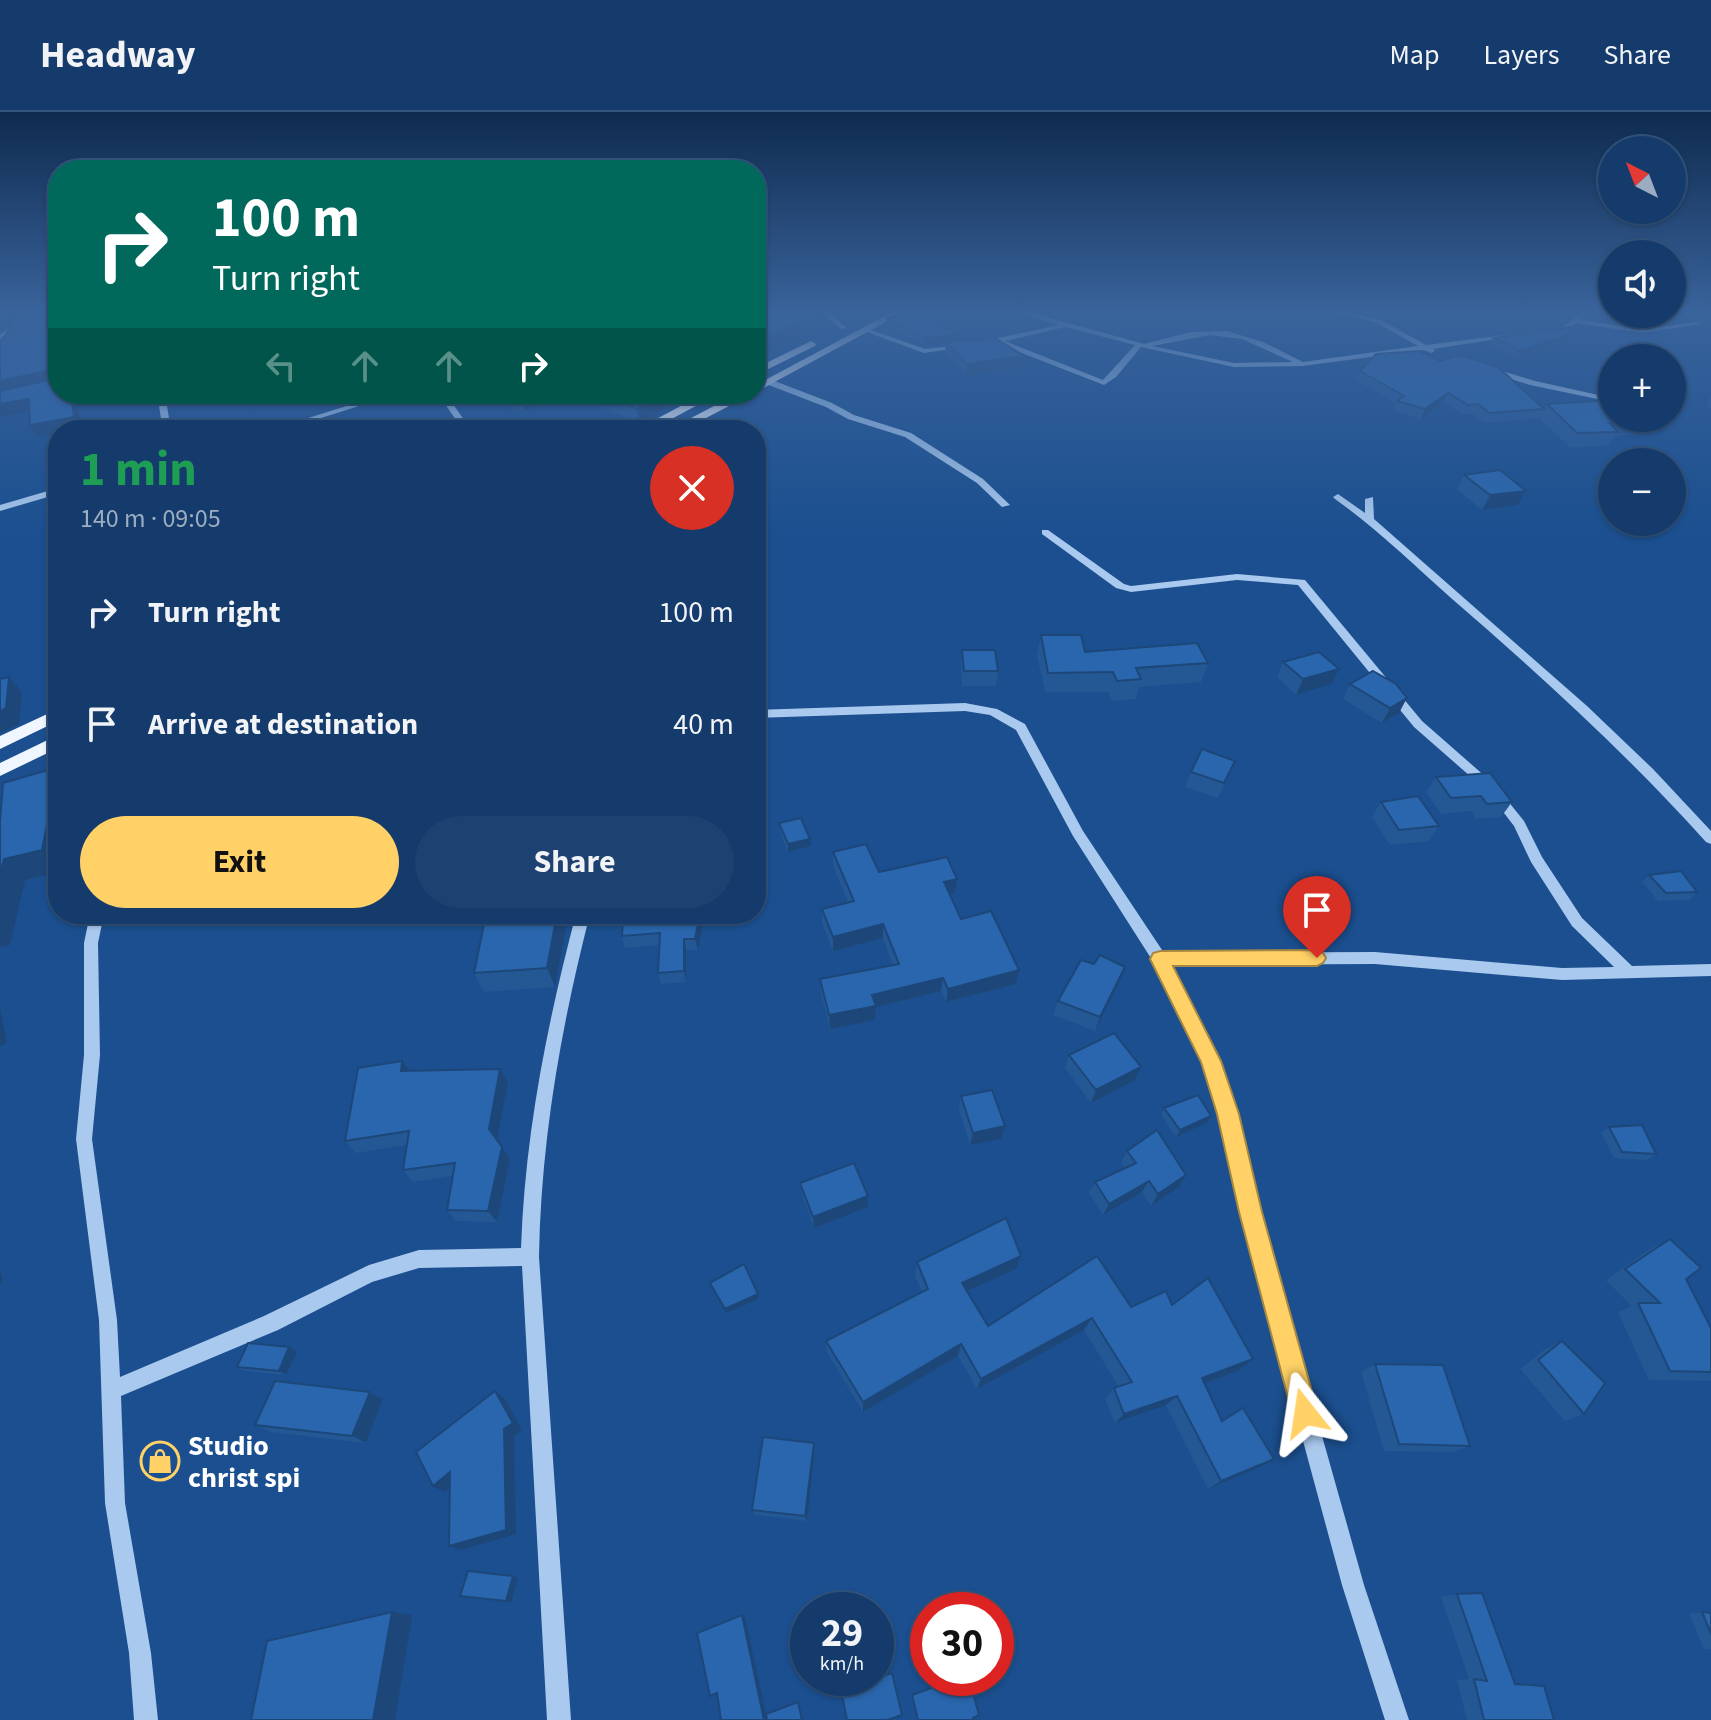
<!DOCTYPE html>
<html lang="en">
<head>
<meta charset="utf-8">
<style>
	:root { --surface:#143b6b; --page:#1d4271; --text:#f1f3f6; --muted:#9dadc1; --line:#33557e; --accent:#ffd166 }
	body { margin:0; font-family:"Source Sans 3",sans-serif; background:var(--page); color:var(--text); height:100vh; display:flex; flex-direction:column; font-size:30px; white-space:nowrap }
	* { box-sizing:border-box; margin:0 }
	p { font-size:26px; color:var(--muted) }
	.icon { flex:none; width:44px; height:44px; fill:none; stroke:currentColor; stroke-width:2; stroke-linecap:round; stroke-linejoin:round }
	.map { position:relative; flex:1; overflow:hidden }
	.side { position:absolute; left:48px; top:308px; width:718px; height:504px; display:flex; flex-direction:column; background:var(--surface); border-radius:32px; box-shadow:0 2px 6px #0004,0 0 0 2px var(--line) }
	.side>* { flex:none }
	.guide { position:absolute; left:48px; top:48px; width:718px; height:244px; border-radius:32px; box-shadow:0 2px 6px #0004,0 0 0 2px var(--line); background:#00695c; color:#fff; overflow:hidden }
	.needle { width:52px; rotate:318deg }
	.tools { position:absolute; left:1598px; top:24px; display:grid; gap:16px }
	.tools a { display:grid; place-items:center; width:88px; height:88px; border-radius:50%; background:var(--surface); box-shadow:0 2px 6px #0004,0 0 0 2px var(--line); font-size:40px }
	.speed { position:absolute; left:790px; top:1480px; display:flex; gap:16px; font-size:40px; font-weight:700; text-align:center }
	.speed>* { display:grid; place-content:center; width:104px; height:104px; border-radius:50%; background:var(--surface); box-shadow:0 2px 6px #0004,0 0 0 2px var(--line); line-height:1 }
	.speed small { font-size:20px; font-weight:400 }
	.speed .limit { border:12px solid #d22; background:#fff; color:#111 }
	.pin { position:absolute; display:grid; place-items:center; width:68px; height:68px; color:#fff; margin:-82px -34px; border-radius:50% 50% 50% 0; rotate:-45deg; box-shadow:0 0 8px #0007 }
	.pin .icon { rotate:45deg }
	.me { position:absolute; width:88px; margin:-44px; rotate:345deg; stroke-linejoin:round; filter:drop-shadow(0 0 6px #0008) }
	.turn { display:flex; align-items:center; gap:28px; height:168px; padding:0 32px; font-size:36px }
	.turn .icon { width:104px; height:104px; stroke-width:2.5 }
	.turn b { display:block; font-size:56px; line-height:68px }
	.lanes { display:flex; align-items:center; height:76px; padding:0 32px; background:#0003; justify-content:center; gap:40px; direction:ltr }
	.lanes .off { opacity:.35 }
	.round { display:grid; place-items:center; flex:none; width:84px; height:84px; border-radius:42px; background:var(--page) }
	.headline { display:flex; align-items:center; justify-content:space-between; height:136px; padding:0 32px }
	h1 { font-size:48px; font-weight:700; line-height:60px; color:#1e9e55 }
	.button { display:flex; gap:16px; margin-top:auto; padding:16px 32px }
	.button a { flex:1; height:92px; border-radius:48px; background:var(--accent); color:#111; font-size:32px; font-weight:700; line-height:92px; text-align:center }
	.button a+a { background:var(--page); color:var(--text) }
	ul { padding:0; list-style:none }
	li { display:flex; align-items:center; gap:24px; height:112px; padding:0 32px }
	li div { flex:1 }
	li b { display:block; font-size:30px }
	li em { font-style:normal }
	header { display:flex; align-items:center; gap:48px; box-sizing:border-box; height:112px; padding:0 40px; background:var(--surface); border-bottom:2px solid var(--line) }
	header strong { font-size:38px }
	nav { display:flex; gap:44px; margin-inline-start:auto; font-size:28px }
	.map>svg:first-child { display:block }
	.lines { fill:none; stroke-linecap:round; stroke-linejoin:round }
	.minor { fill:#a9c9ee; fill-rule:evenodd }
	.major { fill:#f0f6ff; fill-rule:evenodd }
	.wall { fill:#245895 }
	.shaded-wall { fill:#1d4779 }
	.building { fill:#2a66ad; stroke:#1d4779; stroke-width:2 }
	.route { fill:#ffd166; stroke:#a68842; stroke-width:2 }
	.labels { text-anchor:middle; stroke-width:8; stroke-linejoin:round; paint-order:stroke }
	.near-poi-label { font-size:28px; font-weight:bold; fill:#fff; stroke:#1b4f8f; text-anchor:start }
</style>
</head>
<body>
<header>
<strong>Headway</strong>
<nav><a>Map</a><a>Layers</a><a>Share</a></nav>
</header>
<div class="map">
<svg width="1711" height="1608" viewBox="0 0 1711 1608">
	<rect width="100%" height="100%" fill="#1b4f8f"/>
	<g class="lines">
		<g class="minor">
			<polygon points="27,198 33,198 27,209 0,227 0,222 22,207"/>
			<polygon points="818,198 825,198 847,216 841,217"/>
			<path d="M1011,198H1021L1144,232L1191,220L1227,219L1263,230L1303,250L1418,234L1377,211L1327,198H1338L1381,208L1426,233L1513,222L1517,224L1433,237L1435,239L1431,241L1424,238L1302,254L1234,255L1141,235L1116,265L1104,273L996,231L979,234V230L1059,213ZM1065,215H1066L1135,233L1103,268L1005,229ZM1210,223L1242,227L1293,250L1234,251L1152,234Z"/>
			<polygon points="1584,198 1591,198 1581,208 1642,217 1698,210 1701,212 1642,221 1576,211 1566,219 1549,223 1545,221 1562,216"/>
			<polygon points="866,216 925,237 962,233 966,235 924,241 864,219"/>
			<polygon points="1489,255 1535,269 1612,286 1612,290 1530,273 1486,259 1485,257"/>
			<polygon points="766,268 772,268 832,291 854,303 911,321 983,367 1010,393 1002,395 977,371 905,325 848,307 826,295 766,272"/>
			<polygon points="157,282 165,282 171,318 163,318"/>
			<polygon points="385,282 397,282 283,318 270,318"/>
			<polygon points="438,282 446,282 471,318 463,318"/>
			<polygon points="673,282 683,282 698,291 691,293"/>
			<polygon points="58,376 58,382 0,399 0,393"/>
			<path d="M1338,382L1365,401V387L1373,385L1374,407L1587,594L1653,657L1711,719V732L1706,730C1627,642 1540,563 1451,486C1413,452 1376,416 1335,387L1333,385Z"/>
			<polygon points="1042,418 1048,418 1124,472 1131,474 1237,462 1305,468 1422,609 1495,673 1524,709 1542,745 1582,806 1632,854 1711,852 1711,864 1562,868 1375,852 1170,853 1219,949 1236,1002 1259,1100 1364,1473 1409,1608 1385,1608 1342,1473 1241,1100 1220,1002 1203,950 1154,851 1073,724 1016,618 990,603 965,599 756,606 756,598 965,591 997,597 1025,612 1083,719 1164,841 1375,840 1562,856 1614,855 1572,814 1531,750 1514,714 1487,679 1414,615 1298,473 1237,468 1131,480 1116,476 1042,422"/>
			<path d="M90,802H104L98,831L100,943L92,1027L117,1208L120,1265L264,1204L369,1153L419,1138L521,1136C525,1022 547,912 576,802H590C561,915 541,1028 539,1145L571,1608H547L522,1154L419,1156L372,1170L278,1218L121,1284L125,1391L151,1541L158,1608H134L129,1541L105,1391L99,1208L76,1027L84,943V831Z"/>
		</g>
		<g class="major">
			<polygon points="896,198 908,198 756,280 756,273"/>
			<polygon points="811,229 816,232 815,234 756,263 756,256"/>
			<polygon points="703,282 718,282 651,318 636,318"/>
			<polygon points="737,282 752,282 683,318 668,318"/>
			<polygon points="58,597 58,609 0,637 0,624"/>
			<polygon points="58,623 58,636 0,664 0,651"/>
		</g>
	</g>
	<g class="wall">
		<polygon points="0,198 8,213 0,210"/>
		<polygon points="32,198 58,198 58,282 77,283 81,316 71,318 58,318 37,325 34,202"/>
		<polygon points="887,206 956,229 973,230 1024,244 1023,255 966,263 945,241 946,231 925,233 887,213"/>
		<polygon points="1571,222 1568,228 1517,246 1491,233 1494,226"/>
		<polygon points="1440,249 1544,297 1539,306 1484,311 1473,302 1463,302 1443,290 1421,307 1393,298 1396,292 1356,268 1360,259"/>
		<polygon points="342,282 375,282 351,289"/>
		<polygon points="488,282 548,282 549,288 524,299"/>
		<polygon points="571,282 678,282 679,289 640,311"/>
		<polygon points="1711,283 1711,296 1707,294"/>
		<polygon points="1547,292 1659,307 1650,321 1615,324 1609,334 1569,335 1540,306"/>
		<polygon points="1464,363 1526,379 1518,393 1482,398 1457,377"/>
		<polygon points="1041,523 1085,540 1208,551 1201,570 1139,575 1136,587 1112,589 1108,580 1045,580 1037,543"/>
		<polygon points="962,538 998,559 996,574 962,574 961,553"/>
		<polygon points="1283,550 1339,557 1332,572 1296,583 1277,565"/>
		<polygon points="1350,572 1399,601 1382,611 1343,587"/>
		<polygon points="1235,649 1218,686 1185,675 1191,660"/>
		<polygon points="1436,665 1512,690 1501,705 1476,707 1471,699 1441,702 1426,680"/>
		<polygon points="1381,690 1439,714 1429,729 1390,733 1372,705"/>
		<polygon points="779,711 811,734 788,740 780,719"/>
		<polygon points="833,740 879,760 955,781 950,783 961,807 1019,858 1016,872 946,890 941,879 876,895 875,908 830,917 821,881 820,867 893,853 883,826 833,839 822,811 822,797 848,790 833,754"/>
		<polygon points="1649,763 1697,780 1689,788 1658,789 1642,770"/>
		<polygon points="479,802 568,806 555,875 484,880 474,861 484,808 482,809"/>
		<polygon points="705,804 698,838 686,838 686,870 661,872 658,861 659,833 625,836 622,824"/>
		<polygon points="1094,852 1125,855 1120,869 1095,919 1053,903 1058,889"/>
		<polygon points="1069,943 1135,968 1091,991 1065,956"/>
		<polygon points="409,959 508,970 497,1028 510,1047 497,1110 456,1109 447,1098 453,1064 413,1070 403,1058 407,1033 356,1041 345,1029"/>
		<polygon points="961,984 1005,1014 1001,1027 970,1033 959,997"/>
		<polygon points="1164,996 1207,1011 1176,1025 1161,1003"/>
		<polygon points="1609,1015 1656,1042 1647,1048 1614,1046 1601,1021"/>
		<polygon points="1127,1039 1186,1063 1179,1075 1151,1094 1142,1080 1103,1103 1089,1081 1095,1070 1125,1056 1121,1051"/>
		<polygon points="800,1071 868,1084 868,1095 814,1116 802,1083"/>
		<polygon points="1670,1127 1686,1167 1711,1216 1711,1269 1649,1268 1618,1200 1632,1194 1606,1168 1650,1137"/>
		<polygon points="1021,1144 1016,1157 967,1179 988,1214 1131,1195 1172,1193 1253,1247 1240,1258 1204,1272 1222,1309 1260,1355 1208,1377 1166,1293 1115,1311 1105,1287 1114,1276 1119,1275 1084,1218 977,1277 958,1244 863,1300 827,1240 826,1229 922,1180 915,1164 917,1150"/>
		<polygon points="1562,1229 1584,1302 1565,1309 1520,1257 1544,1238"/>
		<polygon points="297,1240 286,1263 245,1259 237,1255"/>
		<polygon points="1375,1252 1470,1334 1453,1340 1384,1339 1361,1260"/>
		<polygon points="370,1280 383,1287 366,1331 271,1320 255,1313"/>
		<polygon points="815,1337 807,1409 755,1403 752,1398"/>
		<polygon points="1457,1482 1515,1572 1554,1608 1467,1608 1457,1568 1469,1567 1441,1485"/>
		<polygon points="1702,1500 1711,1501 1711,1537 1704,1537 1689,1502"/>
		<polygon points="957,1566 974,1608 917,1608 911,1583"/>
	</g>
	<g class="shaded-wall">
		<polygon points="7,198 24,198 8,213 2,202"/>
		<polygon points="825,199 826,212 756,244 756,230"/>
		<polygon points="1571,222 1568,228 1517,246 1520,239"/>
		<polygon points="957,223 956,230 925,233 925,226"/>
		<polygon points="1024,244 1023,255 966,263 967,252"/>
		<polygon points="51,258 57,269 0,282 0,269"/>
		<polygon points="1448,281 1443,290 1421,307 1425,297"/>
		<polygon points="71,282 77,283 81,316 71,318 58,318 58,321 37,325 30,313"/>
		<polygon points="350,282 375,282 351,289 349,283"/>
		<polygon points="520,282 548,282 549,288 524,299"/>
		<polygon points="666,282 678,282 679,289 640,311 637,297"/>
		<polygon points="29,287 36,298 0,305 0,292"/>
		<polygon points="1526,379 1518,393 1482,398 1490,383"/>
		<polygon points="1339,557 1332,572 1296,583 1303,567"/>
		<polygon points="9,565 22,580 19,612 0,621 0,599"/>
		<polygon points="1407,586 1399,601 1382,611 1390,596"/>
		<polygon points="58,681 58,760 25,768 10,833 0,835 0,762 4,747 53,682"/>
		<polygon points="810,727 811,734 788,740 788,732"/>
		<polygon points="957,767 955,781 942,784 944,770"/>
		<polygon points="479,802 497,802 499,805 482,809"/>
		<polygon points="557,802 566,802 568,806 555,875 547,856"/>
		<polygon points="700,802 704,802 705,804 698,838 695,827"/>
		<polygon points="883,812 883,826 833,839 833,825"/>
		<polygon points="684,827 686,838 686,870 684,859"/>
		<polygon points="1125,855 1120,869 1095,919 1100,905"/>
		<polygon points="1019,858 1016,872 946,890 948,877"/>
		<polygon points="943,866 941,879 876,895 875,908 830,917 829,903 872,883"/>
		<polygon points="0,895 7,931 0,934"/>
		<polygon points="402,949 412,962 401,959"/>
		<polygon points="1141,955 1135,968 1091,991 1096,978"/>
		<polygon points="500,957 508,970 497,1029 489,1017"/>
		<polygon points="1211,1004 1207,1011 1176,1025 1180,1018"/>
		<polygon points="1005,1014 1001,1027 970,1033 973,1021"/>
		<polygon points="502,1035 510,1047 497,1110 488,1099"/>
		<polygon points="1186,1063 1179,1075 1151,1094 1158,1082"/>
		<polygon points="1149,1069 1142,1080 1103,1103 1109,1092"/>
		<polygon points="868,1084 868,1095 814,1116 813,1105"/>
		<polygon points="1021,1144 1016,1157 958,1183 962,1171"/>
		<polygon points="0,1158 3,1170 0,1172"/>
		<polygon points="758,1182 759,1187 726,1201 725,1197"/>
		<polygon points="1092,1206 1084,1218 977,1277 981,1267"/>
		<polygon points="961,1232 958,1244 863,1300 863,1290"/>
		<polygon points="289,1235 297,1240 286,1263 279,1259"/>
		<polygon points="1253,1247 1240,1258 1190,1277 1202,1266"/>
		<polygon points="495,1279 505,1287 522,1318 514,1324 516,1422 461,1438 449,1434"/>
		<polygon points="370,1280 383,1287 366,1331 352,1324"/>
		<polygon points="1177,1284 1166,1293 1115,1311 1124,1302"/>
		<polygon points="814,1331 815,1337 807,1409 805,1404"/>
		<polygon points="1274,1347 1260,1355 1208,1377 1221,1369"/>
		<polygon points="450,1360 461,1366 444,1380 433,1374"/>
		<polygon points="513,1464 518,1466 511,1491 506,1489"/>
		<polygon points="392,1500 412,1503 395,1608 373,1608"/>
		<polygon points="742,1503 745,1505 767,1607 765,1608"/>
	</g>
	<g class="building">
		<polygon points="53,198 58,198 58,282 71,282 74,305 30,313 29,287 0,292 0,279 54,267 54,261 51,258 0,269 0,232 15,207 22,203 52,201"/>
		<polygon points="756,198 823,198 825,199 756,230"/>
		<polygon points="918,198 922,198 957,223 925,226 887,206"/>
		<polygon points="1570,215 1571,222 1520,239 1494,226"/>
		<polygon points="995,226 1024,244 967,252 946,230 969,227 973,230"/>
		<polygon points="1419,239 1440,249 1460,243 1498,255 1544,297 1489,301 1478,292 1468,293 1448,281 1425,297 1397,289 1404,284 1360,259 1376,242"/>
		<polygon points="601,282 666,282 637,297"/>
		<polygon points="1612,288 1612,306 1657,306 1659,307 1610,311 1618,320 1577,321 1547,292"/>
		<polygon points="383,308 394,318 351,318"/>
		<polygon points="1500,358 1526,379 1490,383 1464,363"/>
		<polygon points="1041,523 1081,523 1085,540 1197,531 1208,551 1136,556 1141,567 1117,569 1113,560 1048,561"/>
		<polygon points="962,538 995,538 998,559 964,559"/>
		<polygon points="1319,540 1339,557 1303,567 1283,550"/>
		<polygon points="1373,559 1396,572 1407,586 1390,596 1350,572"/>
		<polygon points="9,565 6,596 0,599 0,567"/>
		<polygon points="1202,637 1235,649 1224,671 1191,660"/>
		<polygon points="58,655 58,681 53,682 42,738 4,747 0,762 0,710 3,671"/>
		<polygon points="1490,661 1512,690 1487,692 1481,684 1451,686 1436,665"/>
		<polygon points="1418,684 1439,714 1399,718 1381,690"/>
		<polygon points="801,706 810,727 788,732 779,711"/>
		<polygon points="866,732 879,760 947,745 957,767 944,770 961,807 991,799 1019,858 948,877 943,866 872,883 876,894 829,903 820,867 899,852 883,812 833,825 822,797 854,789 833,740"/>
		<polygon points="1681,759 1697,780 1666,781 1649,763"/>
		<polygon points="486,802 557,802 547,856 474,861"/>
		<polygon points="623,802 700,802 695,827 684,827 684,859 658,861 660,821 622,824"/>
		<polygon points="1100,843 1125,855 1100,905 1058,889 1081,848 1094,852"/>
		<polygon points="1114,921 1141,955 1096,978 1069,943"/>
		<polygon points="402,949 401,959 500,957 489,1017 502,1035 488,1099 447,1098 455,1051 403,1058 409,1019 345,1029 358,956"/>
		<polygon points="992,978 1005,1014 973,1021 961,984"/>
		<polygon points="1198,983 1211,1004 1180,1018 1164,996"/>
		<polygon points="1642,1013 1656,1042 1622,1040 1609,1015"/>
		<polygon points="1157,1018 1186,1063 1158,1082 1149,1069 1109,1092 1095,1070 1136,1051 1127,1039"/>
		<polygon points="854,1051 868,1084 813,1105 800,1071"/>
		<polygon points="1006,1106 1021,1144 962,1171 988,1214 1097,1144 1131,1195 1166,1179 1172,1193 1208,1166 1253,1247 1202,1266 1222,1309 1243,1296 1274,1347 1221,1369 1177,1284 1124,1302 1114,1276 1132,1270 1092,1206 981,1267 961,1232 863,1290 826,1229 928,1177 917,1150"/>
		<polygon points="1670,1127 1701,1156 1686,1167 1711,1216 1711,1260 1670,1259 1638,1191 1660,1191 1625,1157"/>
		<polygon points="744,1152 758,1182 725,1197 710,1171"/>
		<polygon points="1562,1229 1605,1271 1584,1302 1538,1248"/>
		<polygon points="248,1231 289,1235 279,1259 237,1255"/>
		<polygon points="1375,1252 1443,1253 1470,1334 1399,1332"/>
		<polygon points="275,1269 370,1280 352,1324 255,1313"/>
		<polygon points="495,1279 513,1311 504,1317 506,1418 449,1434 450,1360 433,1374 416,1340"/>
		<polygon points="763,1325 814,1331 805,1404 752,1398"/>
		<polygon points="468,1459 513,1464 506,1489 460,1484"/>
		<polygon points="1482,1481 1515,1572 1544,1574 1554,1608 1484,1608 1474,1567 1487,1569 1457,1482"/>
		<polygon points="392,1500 373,1608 251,1608 267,1529"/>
		<polygon points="1702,1500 1711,1501 1711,1522"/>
		<polygon points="742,1503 764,1608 721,1608 717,1581 710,1584 697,1521"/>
		<polygon points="892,1561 902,1603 887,1608 847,1608 841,1578"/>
		<polygon points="959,1566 969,1566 979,1603 973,1606 974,1608 918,1608 912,1583"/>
		<polygon points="798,1590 802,1608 767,1608 766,1602"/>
	</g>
	<linearGradient id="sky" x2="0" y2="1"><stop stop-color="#0f2b4f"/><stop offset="0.47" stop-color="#39639b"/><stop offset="1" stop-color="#39639b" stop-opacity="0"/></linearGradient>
	<rect width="1711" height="423" fill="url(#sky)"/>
	<polygon class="route" points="1317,838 1323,841 1326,846 1323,851 1317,854 1173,854 1221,949 1239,1002 1262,1100 1318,1301 1315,1310 1305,1314 1296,1310 1292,1301 1239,1100 1217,1002 1201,950 1150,847 1153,841 1160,839"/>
	<defs>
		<g id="shop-ring" transform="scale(2)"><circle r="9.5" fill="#1b4f8f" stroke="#ffd166" stroke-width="1.5"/><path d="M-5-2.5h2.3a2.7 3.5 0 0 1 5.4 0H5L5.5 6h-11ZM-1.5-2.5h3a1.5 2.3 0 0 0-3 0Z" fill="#ffd166"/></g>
	</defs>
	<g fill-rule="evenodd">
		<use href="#shop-ring" x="160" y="1349"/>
	</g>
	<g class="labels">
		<g class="near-poi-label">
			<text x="188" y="1343">Studio<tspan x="188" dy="32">christ spi</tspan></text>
		</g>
	</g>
</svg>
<div class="tools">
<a><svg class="needle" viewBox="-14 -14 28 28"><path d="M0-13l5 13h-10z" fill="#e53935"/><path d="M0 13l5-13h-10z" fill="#9dadc1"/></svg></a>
<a><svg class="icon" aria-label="sound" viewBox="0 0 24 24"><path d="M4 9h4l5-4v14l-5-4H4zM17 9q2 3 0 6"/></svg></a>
<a>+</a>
<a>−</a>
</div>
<div class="speed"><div>29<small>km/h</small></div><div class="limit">30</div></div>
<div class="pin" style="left:1317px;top:846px;background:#d93025"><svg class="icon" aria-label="arrive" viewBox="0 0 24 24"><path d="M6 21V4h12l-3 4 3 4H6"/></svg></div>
<svg class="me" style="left:1305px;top:1301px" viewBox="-20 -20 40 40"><path d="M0-17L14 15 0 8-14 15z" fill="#ffd166" stroke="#fff" stroke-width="4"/></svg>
<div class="guide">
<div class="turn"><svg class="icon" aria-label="right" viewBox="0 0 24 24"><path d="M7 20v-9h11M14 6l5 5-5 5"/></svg><div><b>100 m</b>Turn right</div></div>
<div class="lanes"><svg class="icon off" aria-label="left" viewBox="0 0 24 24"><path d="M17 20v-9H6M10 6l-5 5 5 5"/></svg><svg class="icon off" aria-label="ahead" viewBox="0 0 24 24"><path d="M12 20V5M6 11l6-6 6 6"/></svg><svg class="icon off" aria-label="ahead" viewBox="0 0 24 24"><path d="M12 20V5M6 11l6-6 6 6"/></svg><svg class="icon" aria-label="right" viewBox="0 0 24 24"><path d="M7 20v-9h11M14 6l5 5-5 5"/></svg></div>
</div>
<section class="side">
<div class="headline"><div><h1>1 min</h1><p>140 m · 09:05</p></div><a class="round" style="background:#d93025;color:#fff"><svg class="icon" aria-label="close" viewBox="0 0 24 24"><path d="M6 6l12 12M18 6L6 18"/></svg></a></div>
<ul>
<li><svg class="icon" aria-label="right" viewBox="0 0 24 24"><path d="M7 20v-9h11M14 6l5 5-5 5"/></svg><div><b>Turn right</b></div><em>100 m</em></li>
<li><svg class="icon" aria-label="arrive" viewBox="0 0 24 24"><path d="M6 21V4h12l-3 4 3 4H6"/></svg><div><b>Arrive at destination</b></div><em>40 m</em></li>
</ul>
<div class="button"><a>Exit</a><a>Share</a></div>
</section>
</div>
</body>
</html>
